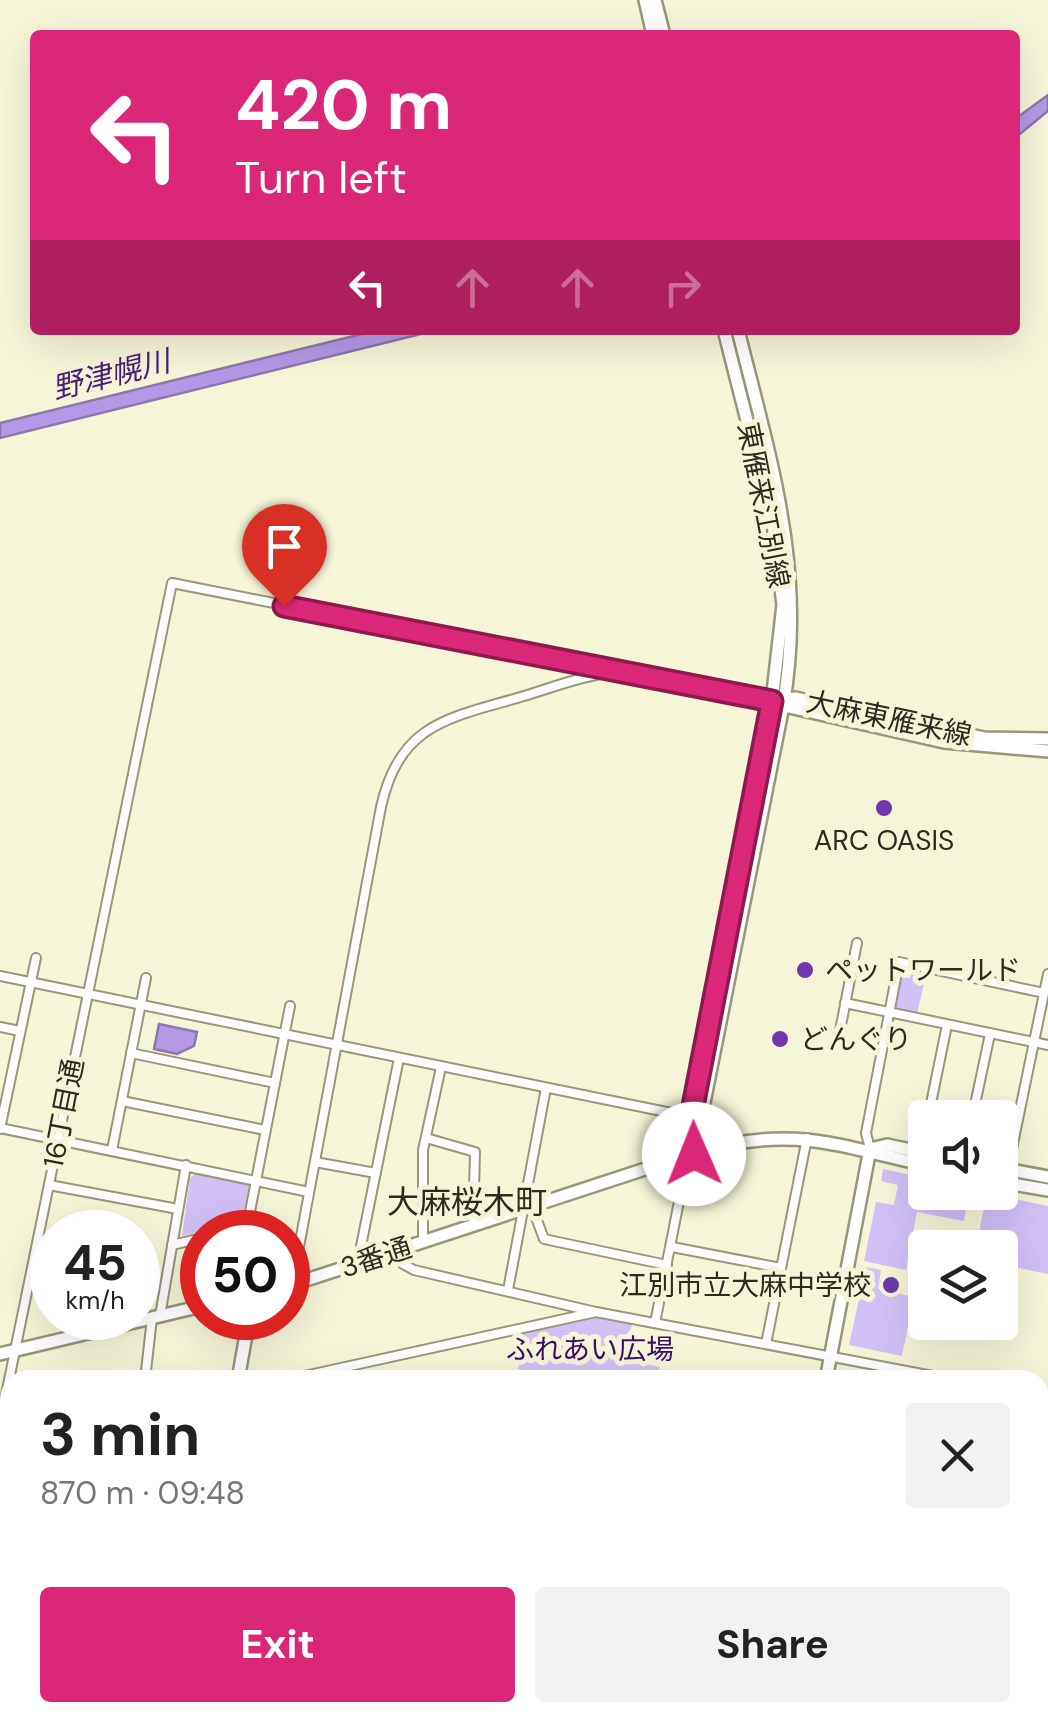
<!DOCTYPE html>
<html lang="en">
<head>
<meta charset="utf-8">
<style>
	:root { --surface:#fff; --page:#f2f2f2; --text:#222; --muted:#767676; --accent:#db2777 }
	body { margin:0; font-family:"DM Sans","Noto Sans JP",sans-serif; background:var(--page); color:var(--text); height:100vh; display:flex; flex-direction:column; font-size:38px; white-space:nowrap }
	* { box-sizing:border-box; margin:0 }
	p { font-size:32px; color:var(--muted) }
	.icon { flex:none; width:55px; height:55px; fill:none; stroke:currentColor; stroke-width:2; stroke-linecap:round; stroke-linejoin:round }
	.map { position:relative; flex:1; overflow:hidden }
	.panel { position:absolute; left:0px; top:1370px; width:1050px; height:352px; display:flex; flex-direction:column; background:var(--surface); border-radius:30px 30px 0 0; box-shadow:0 10px 40px #0002 }
	.panel>* { flex:none }
	.banner { position:absolute; left:30px; top:30px; width:990px; height:305px; border-radius:10px; box-shadow:0 10px 40px #0002; background:#db2777; color:#fff; overflow:hidden }
	.buttons { position:absolute; left:908px; top:1100px; display:grid; gap:20px }
	.buttons a { display:grid; place-items:center; width:110px; height:110px; border-radius:10px; background:var(--surface); box-shadow:0 10px 40px #0002; font-size:50px }
	.speed { position:absolute; left:30px; top:1210px; display:flex; gap:20px; font-size:50px; font-weight:700; text-align:center }
	.speed>* { display:grid; place-content:center; width:130px; height:130px; border-radius:50%; background:var(--surface); box-shadow:0 10px 40px #0002; line-height:1 }
	.speed small { font-size:25px; font-weight:400 }
	.speed .limit { border:15px solid #d22; background:#fff; color:#111 }
	.pin { position:absolute; display:grid; place-items:center; width:85px; height:85px; color:#fff; margin:-102px -42px; border-radius:50% 50% 50% 0; rotate:-45deg; box-shadow:0 0 10px #0007 }
	.pin .icon { rotate:45deg }
	.me { position:absolute; width:110px; margin:-55px; rotate:359deg; stroke-linejoin:round; filter:drop-shadow(0 0 8px #0008) }
	.turn { display:flex; align-items:center; gap:35px; height:210px; padding:0 40px; font-size:45px }
	.turn .icon { width:130px; height:130px; stroke-width:2.5 }
	.turn b { display:block; font-size:70px; line-height:85px }
	.lanes { display:flex; align-items:center; height:95px; padding:0 40px; background:#0003; justify-content:center; gap:50px; direction:ltr }
	.lanes .off { opacity:.35 }
	.round { display:grid; place-items:center; flex:none; width:105px; height:105px; border-radius:10px; background:var(--page) }
	.head { display:flex; align-items:center; justify-content:space-between; height:170px; padding:0 40px }
	h1 { font-size:60px; font-weight:700; line-height:75px }
	.action { display:flex; gap:20px; margin-top:auto; padding:20px 40px }
	.action a { flex:1; height:115px; border-radius:10px; background:var(--accent); color:#fff; font-size:40px; font-weight:700; line-height:115px; text-align:center }
	.action a+a { background:var(--page); color:var(--text) }
	.map>svg:first-child { display:block }
	.green { fill:#d2c0f7 }
	.water { fill:#b599e6; stroke:#8c78ab; stroke-width:2.5 }
	.lines { fill:none; stroke-linecap:round; stroke-linejoin:round }
	.street-casing { stroke:#98967b; stroke-width:12 }
	.secondary-casing { stroke:#98967b; stroke-width:16 }
	.street { stroke:#fff; stroke-width:8 }
	.secondary { stroke:#fff; stroke-width:11 }
	.route-casing { stroke:#8e194d; stroke-width:25 }
	.route { stroke:#db2777; stroke-width:18 }
	.poi-dot { fill:#6e39b0; stroke:#f7f5d8; stroke-width:4 }
	.labels { text-anchor:middle; stroke-width:10; stroke-linejoin:round; paint-order:stroke }
	.street-label { font-size:28px; fill:#2b2b20; stroke:#f7f5d8 }
	.poi-label { font-size:28px; fill:#2b2b20; stroke:#f7f5d8; text-anchor:start }
	.park-label { font-size:28px; fill:#3b0e68; stroke:#f7f5d8 }
	.water-label { font-size:30px; font-style:italic; fill:#492079; stroke:#f7f5d8 }
	.quarter-label { font-size:32px; fill:#2b2b20; stroke:#f7f5d8 }
</style>
</head>
<body>
<div class="map">
<svg width="1048" height="1722" viewBox="0 0 1048 1722">
	<rect width="100%" height="100%" fill="#f7f5d8"/>
	<g class="green">
		<polygon points="912,969 927,972 917,1013 894,1010 901,977 910,978"/>
		<polygon points="883,1169 925,1178 925,1192 969,1193 964,1221 917,1212 906,1270 864,1261 876,1202 894,1205 898,1185 881,1181"/>
		<polygon points="196,1173 247,1181 249,1186 241,1222 182,1236 190,1178"/>
		<polygon points="987,1193 1048,1206 1048,1274 1000,1264 1000,1248 976,1247"/>
		<polygon points="866,1267 881,1270 878,1289 914,1297 902,1356 849,1345"/>
		<polygon points="594,1315 632,1324 626,1360 660,1367 656,1380 574,1380 518,1369 522,1333"/>
		<polygon points="442,1713 442,1712 618,1713 616,1722 441,1722"/>
	</g>
	<g class="water">
		<polygon points="1048,95 1048,111 1015,138 1015,119"/>
		<polygon points="378,330 437,330 0,438 0,423"/>
		<polygon points="159,1024 197,1032 194,1046 177,1054 154,1049"/>
	</g>
	<g class="lines">
		<g class="street-casing">
			<g id="street">
				<polyline points="0,976 691,1117"/>
				<polyline points="845,1003 1048,1045"/>
				<polyline points="0,1027 20,1031"/>
				<polyline points="838,1041 857,943"/>
				<polyline points="131,1053 275,1083"/>
				<polyline points="122,1101 265,1130"/>
				<polyline points="928,1118 947,1025"/>
				<polyline points="990,1118 973,1114 990,1034"/>
				<polyline points="1000,1119 1017,1123"/>
				<polyline points="0,1128 309,1192"/>
				<polyline points="0,1129 36,958"/>
				<polyline points="426,1138 475,1152 473,1226"/>
				<polyline points="870,1149 866,1133 899,962 1044,993"/>
				<polyline points="112,1150 146,978"/>
				<polyline points="315,1162 376,1173"/>
				<polyline points="919,1163 925,1133"/>
				<polyline points="1007,1173 1048,974"/>
				<polyline points="49,1185 178,1209"/>
				<polyline points="532,1207 544,1239 667,1265"/>
				<polyline points="225,1232 247,1227 290,1006"/>
				<polyline points="423,1242 423,1150 441,1067"/>
				<polyline points="172,1245 202,1238"/>
				<polyline points="672,1247 781,1268"/>
				<polyline points="398,1250 403,1264 414,1270 596,1312"/>
				<polyline points="363,1261 361,1246 399,1058"/>
				<path d="M299,1282L296,1263L381,807C400,722 450,718 524,696C551,688 578,677 607,673"/>
				<polyline points="508,1290 546,1088"/>
				<polyline points="160,1316 186,1165"/>
				<polyline points="655,1323 685,1171 694,1153"/>
				<polyline points="766,1344 807,1138"/>
				<polyline points="145,1380 152,1318"/>
				<polyline points="286,1380 596,1312 954,1380"/>
				<polyline points="1040,1398 1048,1399"/>
				<polyline points="0,1424 172,583 772,701"/>
				<polyline points="0,1447 10,1445"/>
				<polyline points="1040,1567 1048,1569"/>
				<polyline points="0,1604 10,1602"/>
				<polyline points="0,1652 10,1649"/>
				<polyline points="1040,1688 1048,1689"/>
				<polyline points="0,1709 10,1707"/>
				<polyline points="40,1712 41,1722"/>
				<polyline points="106,1712 153,1722"/>
				<polyline points="204,1712 255,1722"/>
				<polyline points="836,1712 886,1722"/>
				<polyline points="627,1713 670,1722"/>
				<polyline points="167,1722 169,1712"/>
				<polyline points="275,1722 277,1712"/>
				<polyline points="758,1722 760,1712"/>
				<polyline points="998,1722 1000,1712"/>
			</g>
		</g>
		<g class="secondary-casing">
			<g id="secondary">
				<polyline points="645,0 653,35"/>
				<polyline points="655,0 664,35"/>
				<polyline points="781,700 795,698 984,738 1048,739"/>
				<polyline points="780,705 944,742 1048,751"/>
				<polyline points="870,1149 887,1145 925,1153"/>
				<polyline points="694,1153 687,1137 772,701 783,605 773,523 724,330"/>
				<path d="M694,1153L783,706C807,573 770,458 738,330"/>
				<polyline points="1000,1168 1048,1177"/>
				<polyline points="1000,1182 1048,1190"/>
				<path d="M288,1286L694,1153C790,1125 832,1144 925,1165"/>
				<polyline points="0,1354 202,1306"/>
				<polyline points="238,1380 249,1318"/>
				<polyline points="826,1380 870,1149"/>
				<polyline points="1040,1602 1048,1604"/>
			</g>
		</g>
		<use href="#street" class="street"/>
		<use href="#secondary" class="secondary"/>
	</g>
	<g class="lines">
		<g class="route-casing">
			<polyline id="route" points="284,606 772,701 687,1137 694,1154"/>
		</g>
		<use href="#route" class="route"/>
	</g>
	<g class="poi-dot">
		<circle cx="884" cy="808" r="10"/>
		<circle cx="805" cy="970" r="10"/>
		<circle cx="780" cy="1039" r="10"/>
		<circle cx="891" cy="1285" r="10"/>
	</g>
	<g class="labels">
		<g class="street-label">
			<text transform="translate(764 505) rotate(79)" y="10">東雁来江別線</text>
			<text transform="translate(889 718) rotate(12)" y="10">大麻東雁来線</text>
			<text transform="translate(63 1113) rotate(-79)" y="10">16丁目通</text>
			<text transform="translate(376 1257) rotate(-18)" y="10">3番通</text>
		</g>
		<g class="poi-label">
			<text x="884" y="850" text-anchor="middle">ARC OASIS</text>
			<text x="825" y="980">ペットワールド</text>
			<text x="800" y="1049">どんぐり</text>
			<text x="871" y="1295" text-anchor="end">江別市立大麻中学校</text>
		</g>
		<g class="park-label">
			<text x="590" y="1359">ふれあい広場</text>
		</g>
		<g class="water-label">
			<text transform="translate(111 375) rotate(-14)" y="10">野津幌川</text>
		</g>
		<g class="quarter-label">
			<text x="467" y="1213">大麻桜木町</text>
		</g>
	</g>
</svg>
<div class="buttons">
<a><svg class="icon" aria-label="sound" viewBox="0 0 24 24"><path d="M4 9h4l5-4v14l-5-4H4zM17 9q2 3 0 6"/></svg></a>
<a><svg class="icon" aria-label="layers" viewBox="0 0 24 24"><path d="M12 4l9 5-9 5-9-5zM3 14l9 5 9-5"/></svg></a>
</div>
<div class="speed"><div>45<small>km/h</small></div><div class="limit">50</div></div>
<div class="pin" style="left:284px;top:606px;background:#d93025"><svg class="icon" aria-label="arrive" viewBox="0 0 24 24"><path d="M6 21V4h12l-3 4 3 4H6"/></svg></div>
<svg class="me" style="left:694px;top:1154px" viewBox="-20 -20 40 40"><circle r="19" fill="#fff"/><path d="M0-13L10 11 0 6-10 11z" fill="#db2777"/></svg>
<div class="banner">
<div class="turn"><svg class="icon" aria-label="left" viewBox="0 0 24 24"><path d="M17 20v-9H6M10 6l-5 5 5 5"/></svg><div><b>420 m</b>Turn left</div></div>
<div class="lanes"><svg class="icon" aria-label="left" viewBox="0 0 24 24"><path d="M17 20v-9H6M10 6l-5 5 5 5"/></svg><svg class="icon off" aria-label="ahead" viewBox="0 0 24 24"><path d="M12 20V5M6 11l6-6 6 6"/></svg><svg class="icon off" aria-label="ahead" viewBox="0 0 24 24"><path d="M12 20V5M6 11l6-6 6 6"/></svg><svg class="icon off" aria-label="right" viewBox="0 0 24 24"><path d="M7 20v-9h11M14 6l5 5-5 5"/></svg></div>
</div>
<section class="panel">
<div class="head"><div><h1>3 min</h1><p>870 m · 09:48</p></div><a class="round"><svg class="icon" aria-label="close" viewBox="0 0 24 24"><path d="M6 6l12 12M18 6L6 18"/></svg></a></div>
<div class="action"><a>Exit</a><a>Share</a></div>
</section>
</div>
</body>
</html>
